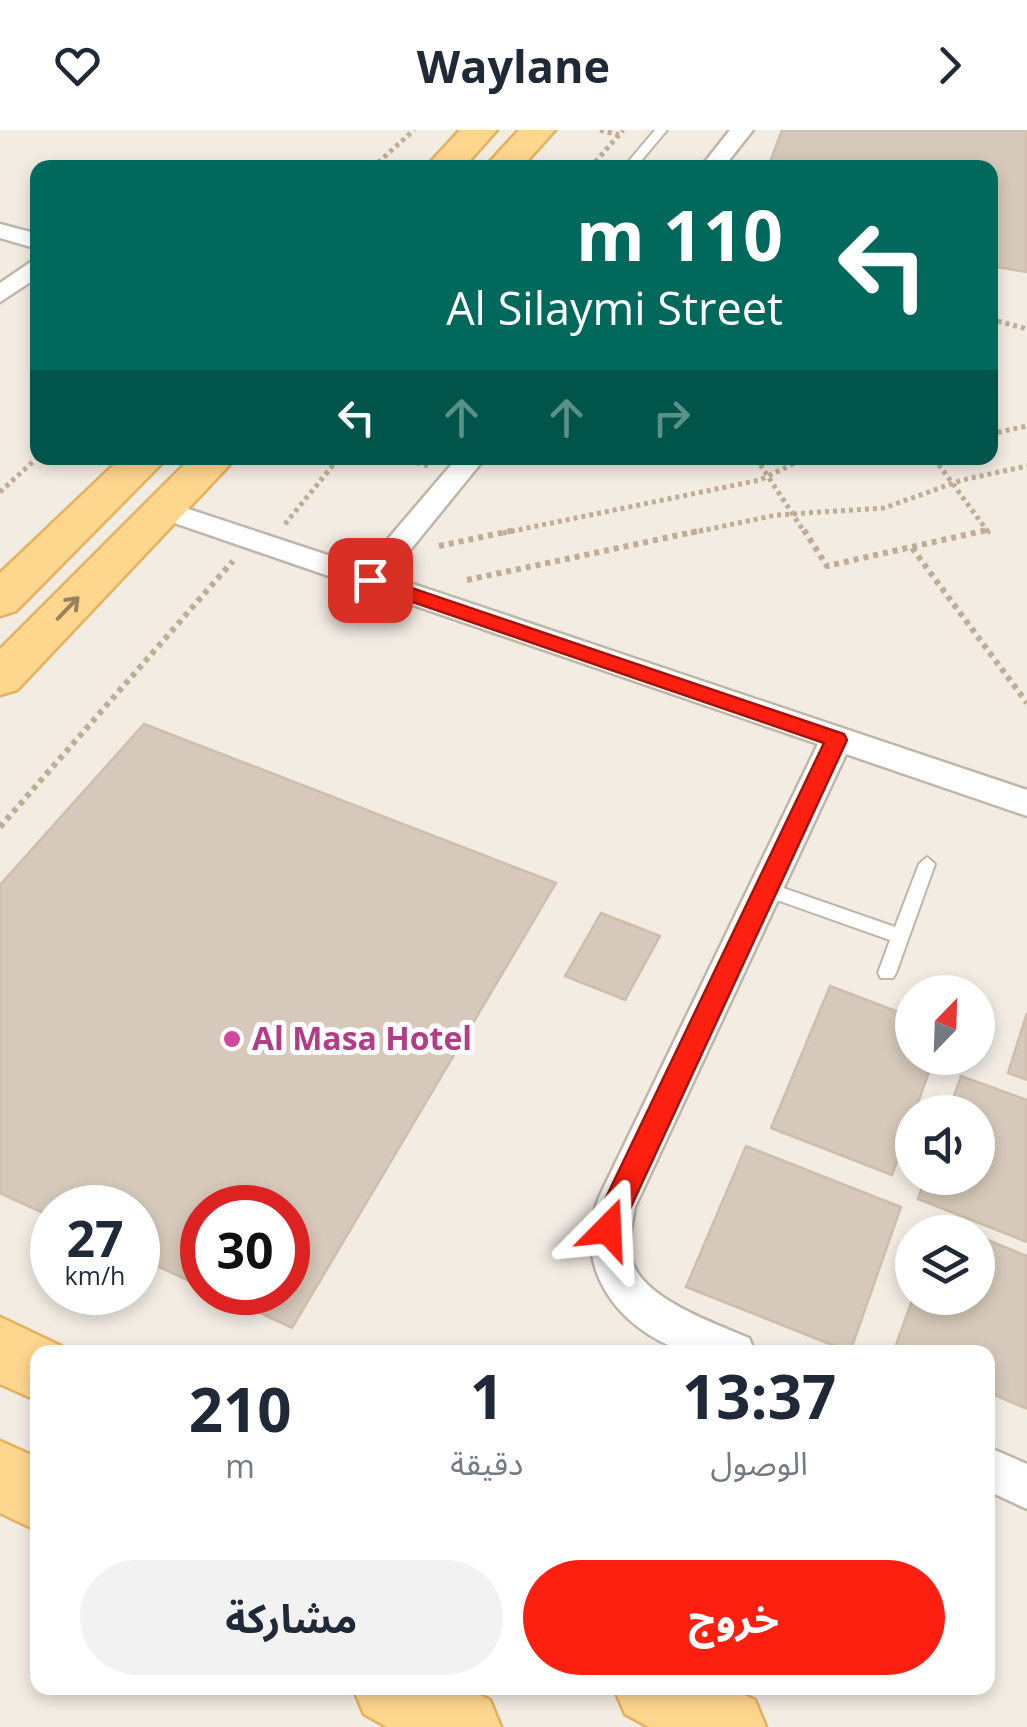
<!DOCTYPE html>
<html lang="ar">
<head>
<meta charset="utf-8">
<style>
	:root { --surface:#fff; --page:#f2f2f3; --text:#1f2937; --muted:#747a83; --accent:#fd1f0f }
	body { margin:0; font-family:"Open Sans","Noto Sans Arabic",sans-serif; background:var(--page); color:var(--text); direction:rtl; height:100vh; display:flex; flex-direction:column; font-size:38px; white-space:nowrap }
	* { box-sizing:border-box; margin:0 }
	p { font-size:32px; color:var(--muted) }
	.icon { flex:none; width:55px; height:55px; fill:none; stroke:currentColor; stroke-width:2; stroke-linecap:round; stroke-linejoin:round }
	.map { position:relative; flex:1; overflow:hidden; direction:ltr }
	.details { position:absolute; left:30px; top:1215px; width:965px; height:350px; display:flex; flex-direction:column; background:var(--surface); border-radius:20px; box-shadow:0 5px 15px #0003; direction:rtl }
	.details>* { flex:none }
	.banner { position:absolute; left:30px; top:30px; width:968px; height:305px; border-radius:20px; box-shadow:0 5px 15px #0003; direction:rtl; background:#00695c; color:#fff; overflow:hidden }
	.needle { width:65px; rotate:23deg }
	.tools { position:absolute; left:895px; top:845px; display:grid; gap:20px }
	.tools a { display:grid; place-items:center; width:100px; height:100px; border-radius:50%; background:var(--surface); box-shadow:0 5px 15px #0003; font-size:50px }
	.speed { position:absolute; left:30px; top:1055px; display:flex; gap:20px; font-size:50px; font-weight:700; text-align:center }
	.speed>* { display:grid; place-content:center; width:130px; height:130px; border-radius:50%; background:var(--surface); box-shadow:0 5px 15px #0003; line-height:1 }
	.speed small { font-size:25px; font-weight:400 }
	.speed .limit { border:15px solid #d22; background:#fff; color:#111 }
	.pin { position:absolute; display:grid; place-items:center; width:85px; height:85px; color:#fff; margin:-42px; border-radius:20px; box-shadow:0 5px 15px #0006 }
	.me { position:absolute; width:110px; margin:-55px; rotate:21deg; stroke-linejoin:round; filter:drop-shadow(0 0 8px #0008) }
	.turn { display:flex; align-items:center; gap:35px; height:210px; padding:0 50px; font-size:45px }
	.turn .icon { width:130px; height:130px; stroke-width:2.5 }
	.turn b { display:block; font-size:70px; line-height:85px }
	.lanes { display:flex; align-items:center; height:95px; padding:0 50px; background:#0003; justify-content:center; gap:50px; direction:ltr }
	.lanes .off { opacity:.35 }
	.eta { display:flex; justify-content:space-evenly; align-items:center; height:170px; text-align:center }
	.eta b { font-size:60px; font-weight:700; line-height:70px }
	.action { display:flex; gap:20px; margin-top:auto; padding:20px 50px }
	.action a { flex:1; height:115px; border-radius:60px; background:var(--accent); color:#fff; font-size:40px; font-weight:700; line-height:115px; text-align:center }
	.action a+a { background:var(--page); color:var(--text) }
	header { display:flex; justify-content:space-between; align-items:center; height:130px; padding:0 50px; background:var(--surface); font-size:45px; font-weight:700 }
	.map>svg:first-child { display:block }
	.building { fill:#d6c9bb; stroke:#cebeab; stroke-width:2.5 }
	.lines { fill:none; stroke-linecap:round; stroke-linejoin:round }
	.lane-casing { stroke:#c0b6a8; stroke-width:4 }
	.street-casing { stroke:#c0b6a8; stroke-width:5 }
	.primary-casing { stroke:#e5b15e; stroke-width:5 }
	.path-far1 { stroke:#bfad96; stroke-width:5; stroke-dasharray:4 4; stroke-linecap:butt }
	.path { stroke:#bfad96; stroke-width:6; stroke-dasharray:5 5; stroke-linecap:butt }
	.lane { fill:#fff; fill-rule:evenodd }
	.street { fill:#fff; fill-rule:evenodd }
	.primary { fill:#ffd68e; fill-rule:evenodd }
	.oneway { stroke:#98815c }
	.route { fill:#fd1f0f; stroke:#a4140a; stroke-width:2.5 }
	.hotel-dot { fill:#d1479c; stroke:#fff; stroke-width:4 }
	.labels { text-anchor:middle; stroke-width:10; stroke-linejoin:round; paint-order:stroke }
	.hotel-label { font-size:32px; font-weight:bold; fill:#b23c85; stroke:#fff; text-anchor:start }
</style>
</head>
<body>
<header><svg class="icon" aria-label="forward" viewBox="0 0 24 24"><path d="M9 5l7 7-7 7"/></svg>Waylane<svg class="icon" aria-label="heart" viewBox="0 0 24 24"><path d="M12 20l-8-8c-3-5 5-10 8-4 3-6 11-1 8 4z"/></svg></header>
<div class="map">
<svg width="1027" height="1597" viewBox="0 0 1027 1597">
	<rect width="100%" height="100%" fill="#f2ece3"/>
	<g class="building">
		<polygon points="782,0 1027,0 1027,142 990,136 990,38 768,38"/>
		<polygon points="144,594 556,753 292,1198 215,1162 288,1162 288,1078 202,1078 202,1157 138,1127 138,1078 52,1078 52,1087 0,1063 0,755"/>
		<polygon points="601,783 660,806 625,870 565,846"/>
		<polygon points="830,856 912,887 912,928 934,928 892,1045 771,998"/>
		<polygon points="1027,883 1027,950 1008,943"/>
		<polygon points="961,946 1027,970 1027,1112 918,1069 925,1048 978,1048 978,982 948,982"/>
		<polygon points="746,1016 901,1077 850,1222 686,1157"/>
		<polygon points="978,1106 1027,1126 1027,1279 988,1262 988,1222 894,1220 913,1168 978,1168"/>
	</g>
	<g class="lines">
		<g class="lane-casing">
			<g id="lane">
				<polygon points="655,0 667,0 635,38 623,38"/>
				<polygon points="927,727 935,734 896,843 893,848 881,848 878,843 890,810 760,764 757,759 760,754 766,752 895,797 919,734"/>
			</g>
		</g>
		<g class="street-casing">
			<g id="street">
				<polygon points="730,0 753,0 723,38 700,38"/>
				<polygon points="0,94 38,104 38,119 0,108"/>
				<polygon points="38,127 38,147 0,172 0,153"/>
				<path d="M457,328H485L389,446L1027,660V686L846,624L635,1077C632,1095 627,1113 632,1131C643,1169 716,1194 749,1208L755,1222C733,1222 704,1227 684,1221C616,1199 569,1133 601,1063L818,614L154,386L150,380L164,371L364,437Z"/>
				<polygon points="988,1317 1027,1334 1027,1379 988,1361"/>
			</g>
		</g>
		<g class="primary-casing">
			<g id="primary">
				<polygon points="460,0 497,0 463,38 425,38"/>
				<polygon points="519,0 555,0 521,38 484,38"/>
				<polygon points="121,328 167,328 16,481 0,486 0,443"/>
				<polygon points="191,328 236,328 17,560 0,565 0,519"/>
				<polygon points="0,1187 61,1216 64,1222 38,1222 38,1271 0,1254"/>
				<polygon points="0,1311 38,1328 38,1401 0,1383"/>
				<polygon points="353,1558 465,1558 490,1570 501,1597 387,1597 364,1584"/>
				<polygon points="614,1558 729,1558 755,1570 766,1597 649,1597 625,1584"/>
			</g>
		</g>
		<g class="path-far1">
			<polyline points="600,0 619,5"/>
			<polyline points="372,38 414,0"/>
			<polyline points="590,38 623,0"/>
			<polyline points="990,189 1027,199"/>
			<polyline points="990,304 1027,296"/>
			<polyline points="401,328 428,336"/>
			<polyline points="756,328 805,403"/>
			<polyline points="934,328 988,402 984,403"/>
			<polyline points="0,362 38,327"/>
			<polyline points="285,394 339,328"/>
			<polyline points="503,403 760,350 805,328"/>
			<polyline points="691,403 776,385 884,378 962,350 1027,336"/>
		</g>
		<g class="path">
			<polyline points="804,400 827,436 987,400"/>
			<polyline points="439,416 515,400"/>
			<polyline points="912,418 1027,573"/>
			<polyline points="467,450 703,400"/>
			<polyline points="0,697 233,431"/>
		</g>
		<use href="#lane" class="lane"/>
		<use href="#street" class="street"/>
		<use href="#primary" class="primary"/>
	</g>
	<defs><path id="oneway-shaft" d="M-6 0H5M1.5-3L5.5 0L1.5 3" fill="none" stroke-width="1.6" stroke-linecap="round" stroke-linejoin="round" transform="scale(2.5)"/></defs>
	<use class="oneway" href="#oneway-shaft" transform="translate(68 478) rotate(-46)"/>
	<polygon class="route" points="370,444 844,604 847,610 617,1107 608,1111 599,1107 595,1099 602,1076 824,613 363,455 360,450"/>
	<circle class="hotel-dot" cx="232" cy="909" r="10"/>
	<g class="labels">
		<g class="hotel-label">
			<text x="252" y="920">Al Masa Hotel</text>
		</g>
	</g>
</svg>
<div class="tools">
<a><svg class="needle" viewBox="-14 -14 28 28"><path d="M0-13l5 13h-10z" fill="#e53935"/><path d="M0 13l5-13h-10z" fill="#747a83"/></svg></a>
<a><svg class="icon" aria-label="sound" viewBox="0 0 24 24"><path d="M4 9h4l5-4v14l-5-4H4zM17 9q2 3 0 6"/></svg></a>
<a><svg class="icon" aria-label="layers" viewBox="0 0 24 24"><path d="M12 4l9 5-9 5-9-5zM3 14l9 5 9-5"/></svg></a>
</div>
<div class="speed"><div>27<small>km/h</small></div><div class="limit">30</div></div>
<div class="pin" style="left:370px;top:450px;background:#d93025"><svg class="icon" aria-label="arrive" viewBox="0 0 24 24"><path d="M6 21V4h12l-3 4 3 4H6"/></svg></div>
<svg class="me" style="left:608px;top:1099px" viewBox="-20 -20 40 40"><path d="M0-17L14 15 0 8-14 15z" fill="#fd1f0f" stroke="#fff" stroke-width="4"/></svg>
<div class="banner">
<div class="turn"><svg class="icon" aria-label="left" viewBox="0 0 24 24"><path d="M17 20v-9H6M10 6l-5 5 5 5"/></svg><div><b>110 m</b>Al Silaymi Street</div></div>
<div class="lanes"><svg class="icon" aria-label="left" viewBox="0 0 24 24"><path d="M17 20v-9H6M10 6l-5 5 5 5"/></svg><svg class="icon off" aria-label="ahead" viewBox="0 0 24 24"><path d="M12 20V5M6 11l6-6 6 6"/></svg><svg class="icon off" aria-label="ahead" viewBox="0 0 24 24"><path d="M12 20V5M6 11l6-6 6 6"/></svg><svg class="icon off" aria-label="right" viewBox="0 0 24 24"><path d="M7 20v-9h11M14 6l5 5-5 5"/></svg></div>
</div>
<section class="details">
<div class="eta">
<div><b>13:37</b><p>الوصول</p></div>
<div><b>1</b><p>دقيقة</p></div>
<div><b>210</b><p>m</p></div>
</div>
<div class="action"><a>خروج</a><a>مشاركة</a></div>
</section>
</div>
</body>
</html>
